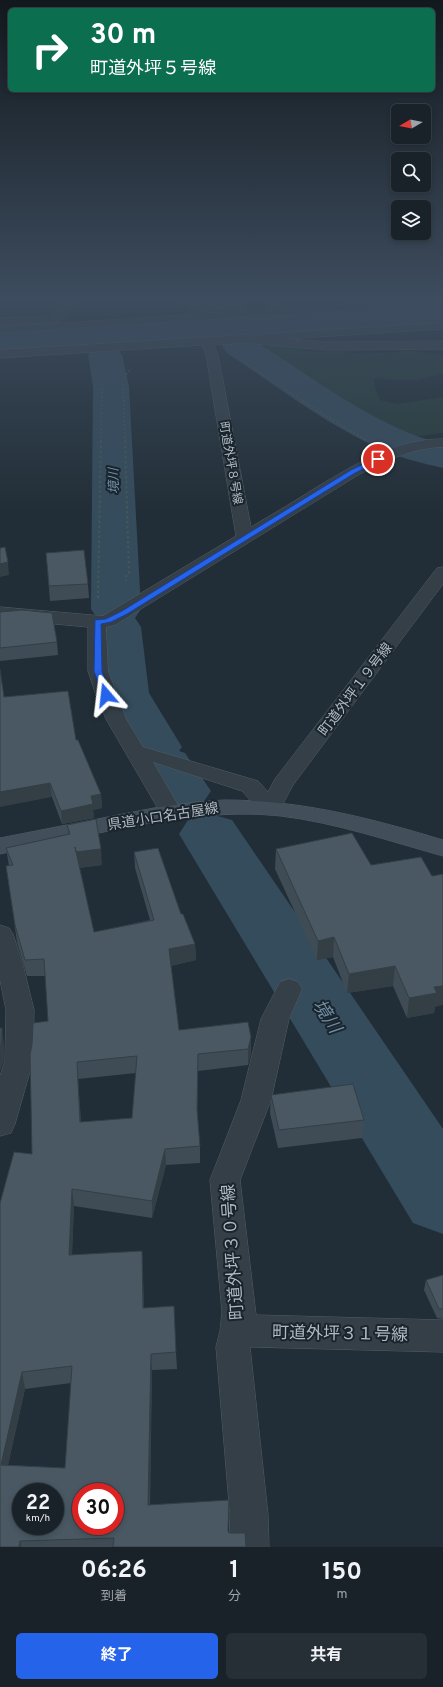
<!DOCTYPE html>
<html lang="ja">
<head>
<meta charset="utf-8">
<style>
	:root { --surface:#192229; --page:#262f35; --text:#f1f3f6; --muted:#9fa4a8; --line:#373f46; --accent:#2563eb }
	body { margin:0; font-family:Overpass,"Noto Sans JP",sans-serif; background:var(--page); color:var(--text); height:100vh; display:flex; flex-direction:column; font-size:15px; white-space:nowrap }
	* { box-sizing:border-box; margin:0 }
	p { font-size:13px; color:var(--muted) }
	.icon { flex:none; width:22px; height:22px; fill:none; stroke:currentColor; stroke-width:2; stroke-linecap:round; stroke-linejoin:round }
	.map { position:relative; height:1547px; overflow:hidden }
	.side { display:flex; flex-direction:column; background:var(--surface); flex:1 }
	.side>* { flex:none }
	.guide { position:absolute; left:8px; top:8px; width:427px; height:84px; border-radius:6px; box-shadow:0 2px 6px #0003,0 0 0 1px var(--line); background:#0b6e4f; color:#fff; overflow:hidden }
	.needle { width:26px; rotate:260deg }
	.fabs { position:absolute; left:391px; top:104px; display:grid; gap:8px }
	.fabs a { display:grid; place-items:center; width:40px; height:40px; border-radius:6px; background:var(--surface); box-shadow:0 2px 6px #0003,0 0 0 1px var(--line); font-size:20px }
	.speed { position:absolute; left:12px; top:1483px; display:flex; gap:8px; font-size:20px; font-weight:700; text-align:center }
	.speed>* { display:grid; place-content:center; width:52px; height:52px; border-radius:50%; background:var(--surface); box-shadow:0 2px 6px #0003,0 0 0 1px var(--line); line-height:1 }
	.speed small { font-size:10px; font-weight:400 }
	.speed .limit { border:6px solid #d22; background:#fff; color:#111 }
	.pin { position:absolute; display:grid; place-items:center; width:34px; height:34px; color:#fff; margin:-17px; border:2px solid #fff; border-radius:50%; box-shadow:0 1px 4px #0007 }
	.me { position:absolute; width:44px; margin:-22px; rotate:343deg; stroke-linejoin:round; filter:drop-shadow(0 0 3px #0008) }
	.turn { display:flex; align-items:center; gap:14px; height:84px; padding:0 16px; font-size:18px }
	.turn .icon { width:52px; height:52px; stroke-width:2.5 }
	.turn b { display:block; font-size:28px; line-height:34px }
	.eta { display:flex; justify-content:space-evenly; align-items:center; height:68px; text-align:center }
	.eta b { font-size:24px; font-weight:700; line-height:28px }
	.action { display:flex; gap:8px; margin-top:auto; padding:8px 16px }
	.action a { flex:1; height:46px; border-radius:6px; background:var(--accent); color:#fff; font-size:16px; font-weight:700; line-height:46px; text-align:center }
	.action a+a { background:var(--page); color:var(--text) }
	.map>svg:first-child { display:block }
	.green { fill:#263c39 }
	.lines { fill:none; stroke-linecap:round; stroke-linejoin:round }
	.river { fill:#354c5d; fill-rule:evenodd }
	.service-casing { stroke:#525d65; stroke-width:1 }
	.minor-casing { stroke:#525d65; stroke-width:1 }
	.secondary-casing { stroke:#525d65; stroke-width:1 }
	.path-far1 { stroke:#445858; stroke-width:1.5; stroke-dasharray:2 2; stroke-linecap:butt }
	.path { stroke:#445858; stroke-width:2; stroke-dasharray:2.5 2.5; stroke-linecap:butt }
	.service { fill:#343f47; fill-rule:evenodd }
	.minor { fill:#343f47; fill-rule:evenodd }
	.secondary { fill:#424f5a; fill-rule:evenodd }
	.wall { fill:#3f4c55; fill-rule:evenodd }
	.shaded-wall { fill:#333e45 }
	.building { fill:#495863; stroke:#333e45; fill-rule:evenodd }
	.route { fill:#2563eb; stroke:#184099 }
	.labels { text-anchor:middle; stroke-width:4; stroke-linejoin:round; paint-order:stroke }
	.far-street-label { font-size:12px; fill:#afbac4; stroke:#1a242c }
	.far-water-label { font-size:13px; font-style:italic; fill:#7090a7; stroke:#1a242c }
	.street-label { font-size:14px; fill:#afbac4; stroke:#1a242c }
	.near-street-label { font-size:17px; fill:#afbac4; stroke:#1a242c }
	.near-water-label { font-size:18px; font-style:italic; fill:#7090a7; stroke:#1a242c }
</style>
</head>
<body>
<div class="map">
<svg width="443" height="1547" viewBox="0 0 443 1547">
	<rect width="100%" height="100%" fill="#212e37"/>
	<polygon class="green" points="275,345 316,352 337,351 360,354 414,351 443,356 443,374 417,380 395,380 374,378 375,388 380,400 397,404 443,397 443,433 387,440 363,431 333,413 306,399 290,386 271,376 245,356 260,348"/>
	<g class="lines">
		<g class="river">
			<path d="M443,305V325L242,337L251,339C308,374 378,429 443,444V468C421,463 400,458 379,448C325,424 277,386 227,353L222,346L227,339L234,337L105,345L117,348L122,355L129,386L141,609L135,618L141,627L149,693L182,747L179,751L185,753L211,791L202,804L181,809L160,804L135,765L138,760L133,759L124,747L95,693L91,627L97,618L91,609L93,386L88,355L93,348L105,345L0,351V331Z"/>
			<polygon points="210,814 232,820 443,1129 443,1234 413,1223 179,834 188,820"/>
		</g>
		<g class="service-casing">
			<g id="service">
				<polygon points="173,297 184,297 212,313 443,298 443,304 0,333 0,327 200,314"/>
				<polygon points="443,323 443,329 267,340 252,343 247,340 249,338 267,334"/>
			</g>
		</g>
		<g class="minor-casing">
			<g id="minor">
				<polygon points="263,297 275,297 285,311 283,314 275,314"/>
				<polygon points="68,300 72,301 74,303 60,322 0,326 0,318 52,316 64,301"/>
				<path d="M245,335L326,342L443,341V349L326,350L245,343L214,345L218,355L251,527C273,514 295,501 317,487C356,464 396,439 443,439V447C412,448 386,461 358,475L115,625L106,627L108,671L126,719L143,747L258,781L268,792L275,779L437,568L443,567V584L293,785L278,813L270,815L262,813L242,791L153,762L182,812L179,817L171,819L163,817L160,812L106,719L96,695L88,671V627L0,619V607L103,616L236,536L206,355L202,345L0,358V350Z"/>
				<polygon points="0,925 9,928 13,934 23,965 34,1010 33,1061 15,1124 11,1133 0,1136 0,1076 5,1061 6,1010 0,980"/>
				<polygon points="289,979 298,982 302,989 289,1019 271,1100 240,1180 256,1315 443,1320 443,1352 250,1347 268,1515 269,1547 229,1547 230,1515 216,1347 220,1331 222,1312 210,1180 241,1100 261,1019 280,982"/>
			</g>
		</g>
		<g class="secondary-casing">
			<path id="secondary" d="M224,800C301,800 370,818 443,840V856C389,841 337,823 281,816C224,810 169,819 113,830C75,838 38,846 0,854V838L154,808L196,802Z"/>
		</g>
		<g class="path-far1">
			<polyline points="246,363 318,411 366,440"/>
			<polyline points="95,370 102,381 101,442"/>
			<polyline points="125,442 123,380 131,368"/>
		</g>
		<g class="path">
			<polyline points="125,441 129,573 126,576 126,581"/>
			<polyline points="98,598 101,441"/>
		</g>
		<use href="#service" class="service"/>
		<use href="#minor" class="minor"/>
		<use href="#secondary" class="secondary"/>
	</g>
	<g class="wall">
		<polygon points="202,297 243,297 244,309 212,311 210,310"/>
		<polygon points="46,553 88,584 89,598 50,601"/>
		<polygon points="0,612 57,642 58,655 0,661"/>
		<polygon points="4,697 76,740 101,794 102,808 93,810 94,818 62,824 52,797"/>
		<path d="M67,825L102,865L79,868L94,932L150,920L135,868L134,852L181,914L195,944L196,960L171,966L179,1030L251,1037V1053L248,1065L198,1071L197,1115L200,1146V1163L166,1165L152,1218L74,1206L72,1255L142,1251L144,1308L176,1352L177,1369L152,1370L150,1505L228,1532L246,1547H0L32,1154L48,1021L45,976H27L17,942L6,866H9L6,848L67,834ZM136,1073L132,1118L81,1122L78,1079ZM71,1383L65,1468L8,1465L25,1389Z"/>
		<polygon points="352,833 435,1007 434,1013 407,1018 393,986 347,993 333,957 317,960 275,869 276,849"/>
		<polygon points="271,1095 364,1120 362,1138 278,1148 270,1113"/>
		<polygon points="443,1275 443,1319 437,1318 424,1290 426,1280"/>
	</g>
	<g class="shaded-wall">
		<polygon points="8,562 9,575 0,577 0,564"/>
		<polygon points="50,783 52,797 0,807 0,792"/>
		<polygon points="101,794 102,808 93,810 94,818 62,824 61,811 91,796"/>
		<polygon points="101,849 102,865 78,868 76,852"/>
		<polygon points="334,937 333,957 317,960 318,941"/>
		<polygon points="195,944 196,960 169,966 169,949"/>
		<polygon points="395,966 393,986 347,993 349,974"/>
		<polygon points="443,986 443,1005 435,1007 434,1013 407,1018 409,998 434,987"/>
		<polygon points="2,1028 4,1044 4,1061 0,1071 0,1048"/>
		<polygon points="251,1037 251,1053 248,1065 248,1049"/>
		<polygon points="198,1054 198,1071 197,1126 197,1109"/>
		<polygon points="77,1062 78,1079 82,1139 80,1122"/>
		<polygon points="165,1149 166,1165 152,1218 152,1201"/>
		<polygon points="72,1189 74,1206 71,1272 69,1255"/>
		<polygon points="142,1251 143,1267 144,1324 143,1308"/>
		<polygon points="151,1354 152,1370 149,1521 148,1505"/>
		<polygon points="22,1372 25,1389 4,1481 1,1465"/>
		<polygon points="20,1541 21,1547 19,1547"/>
	</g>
	<g class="building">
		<polygon points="209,297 243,297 244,298 212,300"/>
		<polygon points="5,547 8,562 0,564 0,548"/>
		<polygon points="84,550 88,584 49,586 46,553"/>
		<polygon points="22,610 52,613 57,642 0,648 0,612"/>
		<polygon points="0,669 4,697 68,691 76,740 78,740 101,794 91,796 93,804 61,811 50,783 0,792"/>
		<path d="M96,819L101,849L76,852L75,847L94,932L154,920L134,852L158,848L181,914H183L195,944L169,949L179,1030L248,1022L251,1037L248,1049L198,1054L197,1109L200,1146L165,1149L152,1201L72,1189L69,1255L142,1251L143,1308L174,1306L176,1352L151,1354L148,1505L229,1500L228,1531L229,1533H245L246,1547H113L114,1538L20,1541L19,1547H0V1203L14,1152L32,1154L30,1055L32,1044L33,1023L48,1021L44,959L25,960L15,925L6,866L13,865L6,848L70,834L67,825ZM137,1056L132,1118L80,1122L77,1062ZM72,1366L65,1468L1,1465L22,1372ZM21,1492H55V1526H21ZM81,1492H115V1526H81Z"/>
		<polygon points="352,833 371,865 421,857 432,876 443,874 443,986 434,987 437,993 409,998 395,966 349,974 334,937 318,941 276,849"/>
		<polygon points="0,1028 2,1028 1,1045 0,1048"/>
		<polygon points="353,1084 364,1120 279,1130 271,1095"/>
		<polygon points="443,1275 443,1309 439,1309 426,1280"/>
	</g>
	<linearGradient id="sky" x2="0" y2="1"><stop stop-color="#12191e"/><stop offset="0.58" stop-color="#3d4c5e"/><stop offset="1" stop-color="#3d4c5e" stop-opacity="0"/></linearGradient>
	<rect width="443" height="514" fill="url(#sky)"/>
	<polygon class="route" points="378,457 381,459 380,461 355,473 127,614 111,622 101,624 102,671 110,695 106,698 103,697 94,671 95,620 106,619 122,611 351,470"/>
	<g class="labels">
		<g class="far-street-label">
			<text transform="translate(231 463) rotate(80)" y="4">町道外坪８号線</text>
		</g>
		<g class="far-water-label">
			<text transform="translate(113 481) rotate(-91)" y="5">境川</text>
		</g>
		<g class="street-label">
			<text transform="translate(355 689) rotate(-53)" y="5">町道外坪１９号線</text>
			<text transform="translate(163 816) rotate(-9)" y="5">県道小口名古屋線</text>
		</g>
		<g class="near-street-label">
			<text transform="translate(232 1252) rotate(-94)" y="6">町道外坪３０号線</text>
			<text transform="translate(340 1333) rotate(1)" y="6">町道外坪３１号線</text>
		</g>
		<g class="near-water-label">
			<text transform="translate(327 1016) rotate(57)" y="6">境川</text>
		</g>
	</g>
</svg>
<div class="fabs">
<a><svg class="needle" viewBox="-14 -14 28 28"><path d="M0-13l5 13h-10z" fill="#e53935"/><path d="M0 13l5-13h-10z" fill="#9fa4a8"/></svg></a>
<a><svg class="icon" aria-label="search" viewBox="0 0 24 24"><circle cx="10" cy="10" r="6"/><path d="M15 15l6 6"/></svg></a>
<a><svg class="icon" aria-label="layers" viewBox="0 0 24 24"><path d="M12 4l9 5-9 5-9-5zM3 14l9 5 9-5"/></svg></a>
</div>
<div class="speed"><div>22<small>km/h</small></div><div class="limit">30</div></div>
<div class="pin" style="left:378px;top:459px;background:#d93025"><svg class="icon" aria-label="arrive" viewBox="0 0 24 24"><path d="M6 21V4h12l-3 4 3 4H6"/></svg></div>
<svg class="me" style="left:106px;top:695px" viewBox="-20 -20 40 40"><path d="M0-17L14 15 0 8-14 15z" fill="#2563eb" stroke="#fff" stroke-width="4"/></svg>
<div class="guide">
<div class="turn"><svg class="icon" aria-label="right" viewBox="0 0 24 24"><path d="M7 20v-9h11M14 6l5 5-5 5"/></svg><div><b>30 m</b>町道外坪５号線</div></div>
</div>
</div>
<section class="side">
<div class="eta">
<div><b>06:26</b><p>到着</p></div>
<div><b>1</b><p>分</p></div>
<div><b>150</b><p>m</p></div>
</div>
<div class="action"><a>終了</a><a>共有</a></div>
</section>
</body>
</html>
